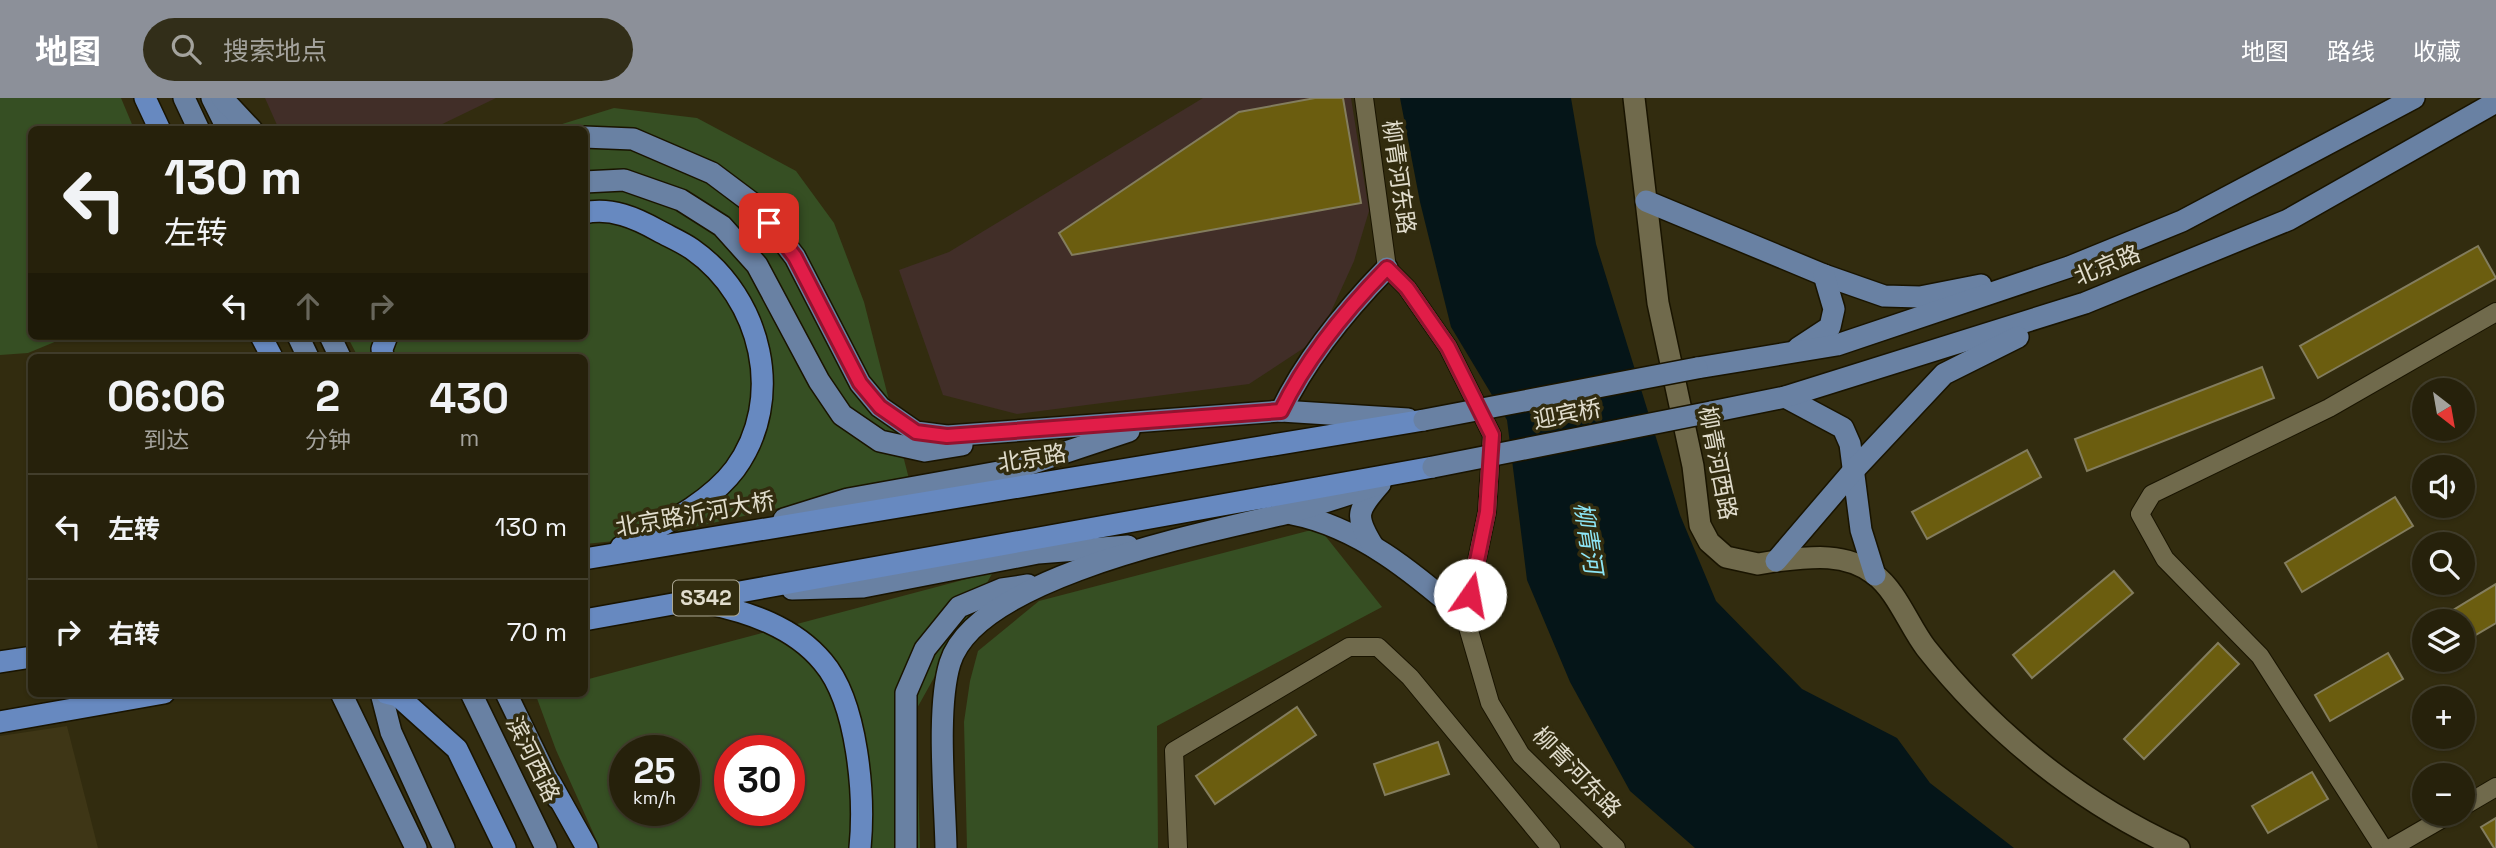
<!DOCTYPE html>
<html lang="zh">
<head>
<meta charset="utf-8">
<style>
	:root { --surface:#26210b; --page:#322e19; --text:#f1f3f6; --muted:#a4a39d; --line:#423e2c; --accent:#8c9099 }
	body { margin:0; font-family:"Space Grotesk","Noto Sans SC",sans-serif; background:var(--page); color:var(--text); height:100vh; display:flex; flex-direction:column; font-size:26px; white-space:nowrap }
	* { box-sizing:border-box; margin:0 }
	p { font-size:23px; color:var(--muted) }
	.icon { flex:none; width:38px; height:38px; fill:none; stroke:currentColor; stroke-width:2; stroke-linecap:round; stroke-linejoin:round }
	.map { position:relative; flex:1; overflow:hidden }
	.panel { position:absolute; left:28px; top:256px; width:560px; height:343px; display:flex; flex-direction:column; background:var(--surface); border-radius:10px; box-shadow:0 2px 5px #0004,0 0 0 2px var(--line) }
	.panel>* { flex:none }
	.guide { position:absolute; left:28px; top:28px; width:560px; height:214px; border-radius:10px; box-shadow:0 2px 5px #0004,0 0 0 2px var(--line); background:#26210b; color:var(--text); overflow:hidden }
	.needle { width:46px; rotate:149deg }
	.controls { position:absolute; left:2412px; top:280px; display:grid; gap:14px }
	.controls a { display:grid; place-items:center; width:63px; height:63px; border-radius:50%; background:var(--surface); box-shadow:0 2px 5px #0004,0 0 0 2px var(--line); font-size:35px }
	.speed { position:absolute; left:609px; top:637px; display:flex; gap:14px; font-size:35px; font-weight:700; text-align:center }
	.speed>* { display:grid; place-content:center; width:91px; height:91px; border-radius:50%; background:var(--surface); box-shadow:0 2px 5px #0004,0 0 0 2px var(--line); line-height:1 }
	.speed small { font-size:18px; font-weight:400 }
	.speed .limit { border:10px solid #d22; background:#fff; color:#111 }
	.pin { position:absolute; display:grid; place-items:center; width:60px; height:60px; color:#fff; margin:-30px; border-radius:14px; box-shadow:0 4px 10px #0006 }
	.me { position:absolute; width:77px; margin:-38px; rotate:12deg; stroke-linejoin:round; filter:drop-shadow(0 0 5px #0008) }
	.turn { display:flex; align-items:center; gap:24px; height:147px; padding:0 21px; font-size:32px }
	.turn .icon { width:91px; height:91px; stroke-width:2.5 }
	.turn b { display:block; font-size:49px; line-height:60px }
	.lanes { display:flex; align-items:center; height:66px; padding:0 21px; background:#0003; justify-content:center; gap:35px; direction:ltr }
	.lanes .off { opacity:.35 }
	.eta { display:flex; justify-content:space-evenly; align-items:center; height:119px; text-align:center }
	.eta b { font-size:42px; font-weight:700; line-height:49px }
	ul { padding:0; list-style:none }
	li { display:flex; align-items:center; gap:21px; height:105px; padding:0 21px; border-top:2px solid var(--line) }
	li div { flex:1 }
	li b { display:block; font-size:26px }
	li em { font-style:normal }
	header { display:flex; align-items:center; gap:42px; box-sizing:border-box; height:98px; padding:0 35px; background:var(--accent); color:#fff }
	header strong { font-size:33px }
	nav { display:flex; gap:38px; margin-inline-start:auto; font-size:24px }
	.search { width:490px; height:63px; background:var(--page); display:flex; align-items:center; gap:18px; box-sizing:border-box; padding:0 24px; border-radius:38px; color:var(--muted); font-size:26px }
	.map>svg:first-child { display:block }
	.commercial { fill:#412e28 }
	.green { fill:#364f23; fill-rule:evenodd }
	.sand { fill:#3e3616 }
	.water { fill:#051518 }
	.building { fill:#6b5d0f; stroke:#837d5e; stroke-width:2 }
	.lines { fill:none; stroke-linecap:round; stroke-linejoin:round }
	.minor-casing { stroke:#191400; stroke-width:20 }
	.tertiary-casing { stroke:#191400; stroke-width:24 }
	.secondary-casing { stroke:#191400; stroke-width:24 }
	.primary-casing { stroke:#191400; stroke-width:24 }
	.trunk-casing { stroke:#191400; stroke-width:24 }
	.minor { stroke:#706a4c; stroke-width:18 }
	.tertiary { stroke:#706a4c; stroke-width:21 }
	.secondary { stroke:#706a4c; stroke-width:21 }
	.primary { stroke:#6981a3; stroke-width:21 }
	.trunk { stroke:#6789c0; stroke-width:21 }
	.primary-bridge-casing { stroke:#191400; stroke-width:24; stroke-linecap:butt }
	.trunk-bridge-casing { stroke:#191400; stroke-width:24; stroke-linecap:butt }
	.primary-bridge { stroke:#6981a3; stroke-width:21 }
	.trunk-bridge { stroke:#6789c0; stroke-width:21 }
	.route-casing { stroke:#92132f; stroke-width:18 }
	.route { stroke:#e11d48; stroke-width:12 }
	.labels { text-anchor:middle; stroke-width:7; stroke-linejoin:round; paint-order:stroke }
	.shield { fill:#322c0f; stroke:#aca894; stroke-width:2 }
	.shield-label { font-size:21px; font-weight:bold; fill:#e1ddcd }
	.street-label { font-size:23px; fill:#e1ddcd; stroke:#322c0f }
	.water-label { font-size:24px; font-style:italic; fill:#8de6f6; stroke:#322c0f }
</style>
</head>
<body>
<header>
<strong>地图</strong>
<div class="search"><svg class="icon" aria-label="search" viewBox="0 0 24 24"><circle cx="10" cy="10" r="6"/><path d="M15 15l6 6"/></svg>搜索地点</div>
<nav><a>地图</a><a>路线</a><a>收藏</a></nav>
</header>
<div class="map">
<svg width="2496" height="750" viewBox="0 0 2496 750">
	<rect width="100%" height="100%" fill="#322c0f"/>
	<g class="commercial">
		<polygon points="265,0 496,0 430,32 286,31 277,27"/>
		<polygon points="1203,0 1351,0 1369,113 1354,163 1319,240 1249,286 1017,316 943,297 899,172 949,154"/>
	</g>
	<g class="green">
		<polygon points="0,0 121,0 134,31 32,32 32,238 69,238 28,255 0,257"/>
		<polygon points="614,10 697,20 796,73 834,125 864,204 909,381 645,440 585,446 584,259 358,259 347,238 584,238 584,32 546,31"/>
		<polygon points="1319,430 1382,509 1157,628 1158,750 967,750 964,624 970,583 978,553 1039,503"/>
		<path d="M993,474L916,612L920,750H600L556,652L535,595H584L585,582ZM625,653H684V712H625ZM730,653H789V712H730Z"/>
	</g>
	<polygon class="sand" points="67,628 98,750 0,750 0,638"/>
	<polygon class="water" points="1400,0 1571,0 1596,146 1680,417 1716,503 1802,591 1897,640 1930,685 2014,750 1695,750 1630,693 1570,584 1527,482 1507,322 1451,229 1420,104"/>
	<g class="building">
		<polygon points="1315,0 1343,0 1361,105 1072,157 1059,135 1239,14"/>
		<polygon points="2478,148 2496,180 2318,280 2300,248"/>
		<polygon points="2262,269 2274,300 2087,373 2075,341"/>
		<polygon points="2027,352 2041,379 1927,441 1912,414"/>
		<polygon points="2395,399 2413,428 2302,494 2285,465"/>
		<polygon points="2114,473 2133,495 2032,580 2013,557"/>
		<polygon points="2496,486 2496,525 2462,545 2462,523 2435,523"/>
		<polygon points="2218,545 2239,566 2144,661 2124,641"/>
		<polygon points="2388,555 2403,581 2330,623 2315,597"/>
		<polygon points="1297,609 1316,637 1215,706 1196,678"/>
		<polygon points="1438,644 1449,676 1385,697 1374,666"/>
		<polygon points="2312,674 2328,701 2268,735 2252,708"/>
		<polygon points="2496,720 2496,750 2494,750 2481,729"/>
	</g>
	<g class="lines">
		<g class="minor-casing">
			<g id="minor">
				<polyline points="1364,0 1387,170 1407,190 1448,249 1492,337 1487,414 1465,519 1490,605 1521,657 1616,750"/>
				<polyline points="2462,709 2496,689"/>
				<polyline points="1178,750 1174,653 1349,549 1378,549 1410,579 1551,750"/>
				<polyline points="2383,750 2260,558 2165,461 2140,416 2152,396 2329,310 2496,214"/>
				<polyline points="2391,750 2450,716"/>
			</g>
		</g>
		<g class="tertiary-casing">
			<path id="tertiary" d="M1776,463C1810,459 1845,454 1874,476C1897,493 1909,528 1926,550C1993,635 2080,705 2179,750"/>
		</g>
		<g class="secondary-casing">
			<polyline id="secondary" points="1634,0 1658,205 1693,368 1700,427 1709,444 1726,459 1758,466 1776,463"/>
		</g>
		<g class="primary-casing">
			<g id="primary">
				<polyline points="184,0 199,32"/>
				<polyline points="212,0 228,32"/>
				<polyline points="222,0 252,32"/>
				<polyline points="584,39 633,41 712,75 756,108 795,159 860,285 880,309 916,334 947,338 1281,313 1408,321"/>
				<polyline points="584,84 624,82 681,102 722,128 757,167 819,283 842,317 880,343 925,353 962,347"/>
				<polyline points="1646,103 1824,177 1884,198 1920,199 1981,187"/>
				<polyline points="298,238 308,259"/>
				<polyline points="330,238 340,259"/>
				<polyline points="1798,250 1830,229 1834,211 1824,177"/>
				<polyline points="1697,270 1837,247 2069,169 2182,123 2414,0"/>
				<polyline points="1785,299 1843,330 1850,346 1861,432 1875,477"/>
				<path d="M1281,313C1307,259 1346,212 1387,170"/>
				<polyline points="1711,314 1785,299 2085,205 2288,122 2496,4"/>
				<path d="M1292,416C1359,429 1414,475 1465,519"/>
				<polyline points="784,421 848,401 1015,371 1129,333"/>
				<path d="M1373,448C1354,417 1357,413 1380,386"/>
				<polyline points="1776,463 1853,373 1944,276 2018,239"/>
				<polyline points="792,491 863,489 1038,455 1128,448"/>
				<polyline points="341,595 416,750"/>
				<polyline points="381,595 391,634 444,750"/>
				<polyline points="471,595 546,750"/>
				<polyline points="506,595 557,700"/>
				<polyline points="906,750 906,595 925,551 959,509 1002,491 1028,487"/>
				<path d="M946,750C945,699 936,611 950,565C976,479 1204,435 1284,416C1316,408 1348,396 1380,386"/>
			</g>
		</g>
		<g class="trunk-casing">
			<g id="trunk">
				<polyline points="145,0 160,32"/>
				<path d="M584,115C611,109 636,120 659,133C670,139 682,144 692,151C762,200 786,301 735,371C707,408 660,428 621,449"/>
				<polyline points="383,259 382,251 387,238"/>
				<polyline points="584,461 1424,322"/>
				<path d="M705,505C749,514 794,529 823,564C858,605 865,698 860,750"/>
				<polyline points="584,522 1433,369"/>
				<polyline points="0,564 32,559"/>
				<polyline points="386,595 398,598 457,651 505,750"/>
				<polyline points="0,624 164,595"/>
				<polyline points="550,684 587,750"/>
			</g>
		</g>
		<use href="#minor" class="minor"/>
		<use href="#tertiary" class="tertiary"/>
		<use href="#secondary" class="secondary"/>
		<use href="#primary" class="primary"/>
		<use href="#trunk" class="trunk"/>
		<g class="primary-bridge-casing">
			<g id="primary-bridge">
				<polyline points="1424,322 1697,270"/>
				<polyline points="1433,369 1711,314"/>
			</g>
		</g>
		<g class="trunk-bridge-casing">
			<polyline id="trunk-bridge" points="261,238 272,259"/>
		</g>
		<use href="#primary-bridge" class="primary-bridge"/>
		<use href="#trunk-bridge" class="trunk-bridge"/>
	</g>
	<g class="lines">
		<g class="route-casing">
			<path id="route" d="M769,125L795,159L860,285L880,309L916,334L947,338L1281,313C1307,259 1346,212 1387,170L1407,190L1448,249L1492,337L1487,414L1470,497"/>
		</g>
		<use href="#route" class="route"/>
	</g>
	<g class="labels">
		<rect class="shield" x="673" y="482.5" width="66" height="35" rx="5"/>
		<g class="shield-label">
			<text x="706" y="507">S342</text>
		</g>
		<g class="street-label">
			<text transform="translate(1399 79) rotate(82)" y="8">柳青河东路</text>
			<text transform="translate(2107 167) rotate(-22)" y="8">北京路</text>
			<text transform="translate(1567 316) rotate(-11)" y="8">迎宾桥</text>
			<text transform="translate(1032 360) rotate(-9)" y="8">北京路</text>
			<text transform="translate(1718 365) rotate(79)" y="8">柳青河西路</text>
			<text transform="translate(695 416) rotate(-10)" y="8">北京路沂河大桥</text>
			<text transform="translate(533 661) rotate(64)" y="8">滨河西路</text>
			<text transform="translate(1577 674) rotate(46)" y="8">柳青河东路</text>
		</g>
		<g class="water-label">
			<text transform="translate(1588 440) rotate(81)" y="8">柳青河</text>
		</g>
	</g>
</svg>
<div class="controls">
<a><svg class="needle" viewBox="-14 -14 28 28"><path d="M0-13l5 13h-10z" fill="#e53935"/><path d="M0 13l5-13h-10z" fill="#a4a39d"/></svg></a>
<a><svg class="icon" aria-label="sound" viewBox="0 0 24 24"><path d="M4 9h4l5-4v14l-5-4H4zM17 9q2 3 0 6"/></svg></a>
<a><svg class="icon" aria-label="search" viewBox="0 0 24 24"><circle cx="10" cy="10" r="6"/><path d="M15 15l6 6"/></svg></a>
<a><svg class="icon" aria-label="layers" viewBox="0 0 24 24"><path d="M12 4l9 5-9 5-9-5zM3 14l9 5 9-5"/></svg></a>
<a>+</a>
<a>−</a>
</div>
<div class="speed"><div>25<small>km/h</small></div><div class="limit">30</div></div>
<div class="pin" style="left:769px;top:125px;background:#d93025"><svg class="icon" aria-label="arrive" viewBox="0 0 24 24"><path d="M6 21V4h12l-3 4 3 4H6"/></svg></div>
<svg class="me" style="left:1470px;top:497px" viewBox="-20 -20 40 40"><circle r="19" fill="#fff"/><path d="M0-13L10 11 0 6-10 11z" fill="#e11d48"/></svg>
<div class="guide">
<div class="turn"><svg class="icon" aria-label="left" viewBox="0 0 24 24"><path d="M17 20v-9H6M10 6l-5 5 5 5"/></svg><div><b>130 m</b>左转</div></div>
<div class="lanes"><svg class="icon" aria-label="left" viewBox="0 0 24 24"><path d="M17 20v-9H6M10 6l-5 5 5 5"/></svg><svg class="icon off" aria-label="ahead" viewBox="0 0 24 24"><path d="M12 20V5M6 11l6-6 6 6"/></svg><svg class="icon off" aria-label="right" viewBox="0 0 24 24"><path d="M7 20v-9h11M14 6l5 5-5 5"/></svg></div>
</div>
<section class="panel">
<div class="eta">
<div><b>06:06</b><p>到达</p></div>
<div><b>2</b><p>分钟</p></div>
<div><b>430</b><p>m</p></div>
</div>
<ul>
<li><svg class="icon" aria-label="left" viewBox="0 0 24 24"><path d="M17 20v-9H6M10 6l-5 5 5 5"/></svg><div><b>左转</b></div><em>130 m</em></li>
<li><svg class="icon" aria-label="right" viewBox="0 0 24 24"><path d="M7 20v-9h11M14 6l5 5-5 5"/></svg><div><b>右转</b></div><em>70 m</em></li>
</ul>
</section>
</div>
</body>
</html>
